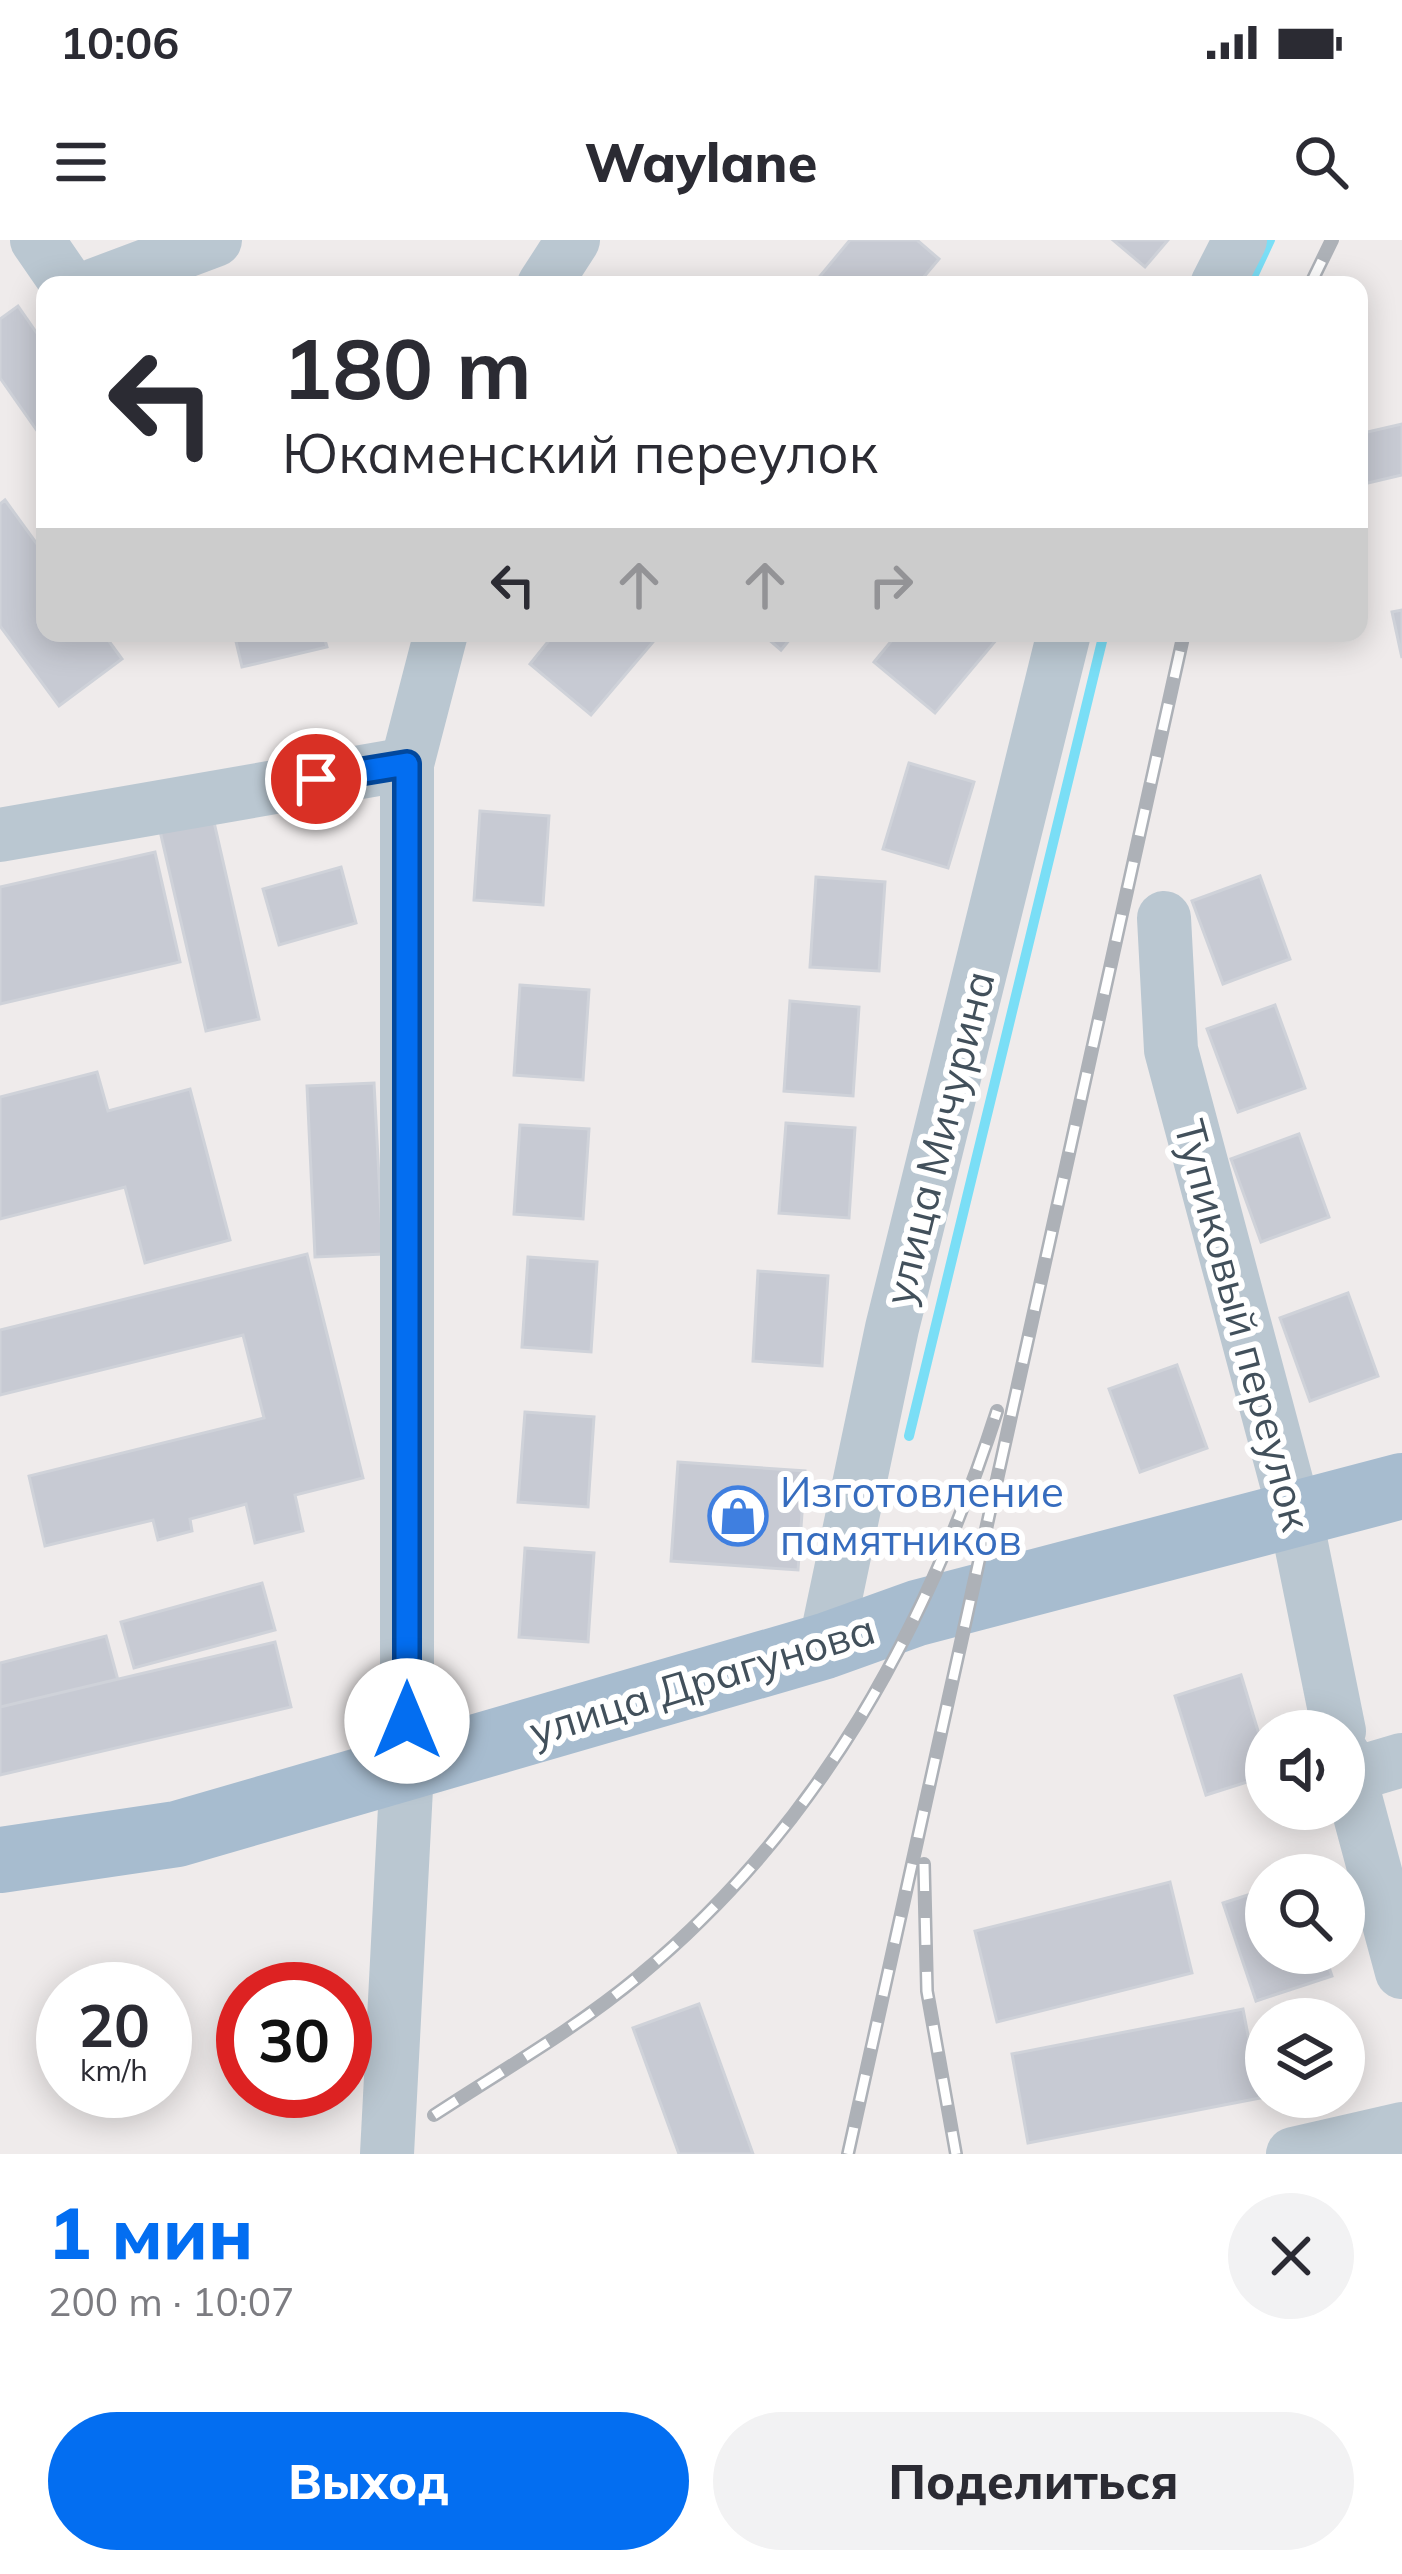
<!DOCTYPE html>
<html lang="ru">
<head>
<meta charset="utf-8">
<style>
	:root { --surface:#fff; --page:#f2f2f3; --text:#2b2b33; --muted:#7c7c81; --accent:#036ef1 }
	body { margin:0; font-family:Mulish,sans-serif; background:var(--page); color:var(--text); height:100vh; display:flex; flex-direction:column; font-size:45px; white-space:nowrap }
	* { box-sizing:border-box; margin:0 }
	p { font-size:39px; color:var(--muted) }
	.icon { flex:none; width:66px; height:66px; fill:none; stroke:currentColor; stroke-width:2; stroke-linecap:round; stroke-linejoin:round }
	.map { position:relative; height:1914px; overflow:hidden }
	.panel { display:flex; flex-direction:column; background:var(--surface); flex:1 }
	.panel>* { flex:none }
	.hud { position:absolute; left:36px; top:36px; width:1332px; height:366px; border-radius:24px; box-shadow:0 6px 30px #0003; background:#fff; color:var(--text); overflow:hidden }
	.tools { position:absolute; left:1245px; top:1470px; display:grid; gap:24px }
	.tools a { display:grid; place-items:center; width:120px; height:120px; border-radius:50%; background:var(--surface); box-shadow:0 6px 30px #0003; font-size:60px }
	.speed { position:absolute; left:36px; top:1722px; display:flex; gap:24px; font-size:60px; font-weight:700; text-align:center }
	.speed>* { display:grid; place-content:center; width:156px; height:156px; border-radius:50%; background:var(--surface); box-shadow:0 6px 30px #0003; line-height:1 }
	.speed small { font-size:30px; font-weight:400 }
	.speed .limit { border:18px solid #d22; background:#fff; color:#111 }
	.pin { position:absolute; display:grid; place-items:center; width:102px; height:102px; color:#fff; margin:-51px; border:6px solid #fff; border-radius:50%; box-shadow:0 3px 12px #0007 }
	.me { position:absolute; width:132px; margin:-66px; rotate:0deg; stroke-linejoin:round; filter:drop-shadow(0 0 9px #0008) }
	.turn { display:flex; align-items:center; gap:42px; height:252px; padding:0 48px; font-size:54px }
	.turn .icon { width:156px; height:156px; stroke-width:2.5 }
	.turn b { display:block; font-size:84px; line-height:102px }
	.lanes { display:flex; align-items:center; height:114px; padding:0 48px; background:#0003; justify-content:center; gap:60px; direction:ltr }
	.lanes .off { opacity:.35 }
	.round { display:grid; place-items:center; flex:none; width:126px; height:126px; border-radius:63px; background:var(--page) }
	.headline { display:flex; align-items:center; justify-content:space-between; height:204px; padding:0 48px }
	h1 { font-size:72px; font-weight:800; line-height:90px; color:var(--accent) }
	.button { display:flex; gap:24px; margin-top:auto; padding:24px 48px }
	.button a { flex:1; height:138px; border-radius:72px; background:var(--accent); color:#fff; font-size:48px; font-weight:800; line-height:138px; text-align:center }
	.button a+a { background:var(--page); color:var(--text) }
	.status { display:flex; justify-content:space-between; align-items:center; height:84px; padding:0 60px; background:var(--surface); direction:ltr }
	.status svg { height:33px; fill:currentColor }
	header { display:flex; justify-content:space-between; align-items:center; height:156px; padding:0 48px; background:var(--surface); font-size:54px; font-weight:800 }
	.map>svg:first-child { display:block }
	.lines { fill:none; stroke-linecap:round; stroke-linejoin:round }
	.stream { stroke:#7adef6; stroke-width:10 }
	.building { fill:#c7cad3; stroke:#cfd2d9; stroke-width:3 }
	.minor { stroke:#bac7d1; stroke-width:54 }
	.major { stroke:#a7bccf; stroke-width:66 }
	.rail-casing { stroke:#adb1b7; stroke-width:14 }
	.rail { stroke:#fff; stroke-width:9; stroke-dasharray:27; stroke-linecap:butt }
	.route-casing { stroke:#02489d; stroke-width:30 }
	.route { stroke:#036ef1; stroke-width:21 }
	.labels { text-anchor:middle; stroke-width:12; stroke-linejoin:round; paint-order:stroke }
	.street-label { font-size:42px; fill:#42505b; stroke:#fff }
	.shop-label { font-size:42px; fill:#366cbe; stroke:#fff; text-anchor:start }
</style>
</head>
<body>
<div class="status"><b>10:06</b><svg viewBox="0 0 49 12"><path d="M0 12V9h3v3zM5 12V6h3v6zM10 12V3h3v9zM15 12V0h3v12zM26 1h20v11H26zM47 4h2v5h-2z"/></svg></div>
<header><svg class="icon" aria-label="menu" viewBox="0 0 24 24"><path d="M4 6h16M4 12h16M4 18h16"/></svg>Waylane<svg class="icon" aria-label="search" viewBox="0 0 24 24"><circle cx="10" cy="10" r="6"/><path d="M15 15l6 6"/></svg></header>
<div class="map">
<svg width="1402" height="1914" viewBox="0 0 1402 1914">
	<rect width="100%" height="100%" fill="#efebeb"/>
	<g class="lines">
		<g class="stream">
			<polyline points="1249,45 1270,0"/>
			<polyline points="909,1196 1104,393"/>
		</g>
	</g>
	<g class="building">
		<polygon points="850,0 917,0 939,19 917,45 821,45 816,41"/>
		<polygon points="1113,0 1168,0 1145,27"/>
		<polygon points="18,66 45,105 45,202 0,138 0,79"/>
		<polygon points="1402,184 1402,235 1359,245 1359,194"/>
		<polygon points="5,260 45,315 45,393 103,393 122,419 59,466 0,386 0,264"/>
		<polygon points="1402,370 1402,418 1392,372"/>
		<polygon points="234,393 323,393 327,407 242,427"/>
		<polygon points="555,393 643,393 653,402 591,475 530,424"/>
		<polygon points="761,393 795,393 781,410"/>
		<polygon points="898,393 990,393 997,399 935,473 874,422"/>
		<polygon points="909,523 974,542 948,628 883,609"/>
		<polygon points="211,569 259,779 206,791 158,582"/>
		<polygon points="480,571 549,576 543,665 474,660"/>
		<polygon points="155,612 180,722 0,764 0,647"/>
		<polygon points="341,627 356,683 279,705 263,649"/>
		<polygon points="1260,636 1290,719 1223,744 1192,661"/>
		<polygon points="816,637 885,642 879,731 810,727"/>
		<polygon points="520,745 589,750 583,840 514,835"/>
		<polygon points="790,761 859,767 853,856 784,851"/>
		<polygon points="1275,765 1305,848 1238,872 1207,789"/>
		<polygon points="97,832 108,871 190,849 230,1000 145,1023 125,947 0,979 0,857"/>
		<polygon points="374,843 383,1014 315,1017 307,846"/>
		<polygon points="786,883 855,888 849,978 779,973"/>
		<polygon points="520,885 589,889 583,979 514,974"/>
		<polygon points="1299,894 1329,977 1261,1002 1231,919"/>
		<polygon points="307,1014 363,1238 295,1255 303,1291 255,1303 246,1264 190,1279 192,1291 158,1300 153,1280 45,1306 29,1236 264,1178 243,1095 0,1155 0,1090"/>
		<polygon points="528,1017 597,1022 591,1112 522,1107"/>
		<polygon points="758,1031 828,1036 822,1126 753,1121"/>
		<polygon points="1348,1053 1378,1136 1310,1161 1280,1078"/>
		<polygon points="1177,1125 1207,1208 1140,1232 1109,1149"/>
		<polygon points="525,1172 594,1177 588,1267 518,1262"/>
		<polygon points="678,1222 805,1231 798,1330 671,1321"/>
		<polygon points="525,1308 594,1313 588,1402 519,1397"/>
		<polygon points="262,1343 275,1390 134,1428 121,1382"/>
		<polygon points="106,1396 119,1444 0,1474 0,1423"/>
		<polygon points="275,1402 291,1467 0,1535 0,1467"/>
		<polygon points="1241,1435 1266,1517 1266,1536 1206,1555 1175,1456"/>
		<polygon points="1170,1642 1192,1733 997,1782 975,1691"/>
		<polygon points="1266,1649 1266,1713 1324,1713 1332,1736 1256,1761 1223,1663"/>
		<polygon points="699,1764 753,1914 679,1914 633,1788"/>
		<polygon points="1243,1769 1260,1858 1028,1903 1012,1814"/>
	</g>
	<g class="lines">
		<g class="minor">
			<polyline points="37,0 68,45"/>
			<polyline points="95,45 215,0"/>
			<polyline points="544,45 573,0"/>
			<polyline points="1217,45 1240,0"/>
			<polyline points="0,595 407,524"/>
			<polyline points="1164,678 1171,810 1295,1274 1339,1491"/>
			<polyline points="825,1406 892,1088 1064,393"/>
			<polyline points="1344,1516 1402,1732"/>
			<polyline points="1348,1536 1402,1520"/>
			<polyline points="387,1914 407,1529 407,524 441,393"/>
			<polyline points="1293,1914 1402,1889"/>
		</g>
		<polyline class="major" points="0,1620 177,1594 825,1406 917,1373 1402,1246"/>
		<g class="rail-casing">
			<g id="rail">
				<polyline points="1310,45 1332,0"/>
				<polyline points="924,1624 927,1751 956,1914"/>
				<path d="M434,1875C503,1830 575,1789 639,1736C818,1588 927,1389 997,1171"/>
				<polyline points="848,1914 1184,393"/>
			</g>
		</g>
		<use href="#rail" class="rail"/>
	</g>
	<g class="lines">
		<g class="route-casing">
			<polyline id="route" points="316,539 407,524 407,1481"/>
		</g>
		<use href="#route" class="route"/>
	</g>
	<defs>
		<g id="shop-ring" transform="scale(3)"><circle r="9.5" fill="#fff" stroke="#3f7fe0" stroke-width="1.5"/><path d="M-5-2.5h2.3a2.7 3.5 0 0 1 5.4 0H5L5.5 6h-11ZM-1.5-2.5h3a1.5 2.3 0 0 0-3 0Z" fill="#3f7fe0"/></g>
	</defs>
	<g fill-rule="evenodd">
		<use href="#shop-ring" x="738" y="1276"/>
	</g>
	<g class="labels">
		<g class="street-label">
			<text transform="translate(939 898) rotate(-76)" y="15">улица Мичурина</text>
			<text transform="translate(1243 1085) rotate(75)" y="15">Тупиковый переулок</text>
			<text transform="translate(702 1440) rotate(-17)" y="15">улица Драгунова</text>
		</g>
		<g class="shop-label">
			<text x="780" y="1267">Изготовление<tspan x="780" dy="48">памятников</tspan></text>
		</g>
	</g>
</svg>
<div class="tools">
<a><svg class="icon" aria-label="sound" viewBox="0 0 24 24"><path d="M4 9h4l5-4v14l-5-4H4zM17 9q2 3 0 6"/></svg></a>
<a><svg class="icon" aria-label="search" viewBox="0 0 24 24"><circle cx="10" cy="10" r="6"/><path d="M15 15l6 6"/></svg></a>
<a><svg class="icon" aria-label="layers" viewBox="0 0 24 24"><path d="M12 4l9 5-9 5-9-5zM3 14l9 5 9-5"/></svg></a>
</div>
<div class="speed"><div>20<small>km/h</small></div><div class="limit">30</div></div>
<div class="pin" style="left:316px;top:539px;background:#d93025"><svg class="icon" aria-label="arrive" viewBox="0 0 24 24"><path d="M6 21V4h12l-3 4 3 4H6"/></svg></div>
<svg class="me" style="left:407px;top:1481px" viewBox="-20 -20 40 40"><circle r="19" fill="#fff"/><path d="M0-13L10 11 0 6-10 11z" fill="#036ef1"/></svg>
<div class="hud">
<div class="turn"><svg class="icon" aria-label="left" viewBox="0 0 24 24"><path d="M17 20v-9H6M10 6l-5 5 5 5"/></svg><div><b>180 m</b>Юкаменский переулок</div></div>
<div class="lanes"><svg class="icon" aria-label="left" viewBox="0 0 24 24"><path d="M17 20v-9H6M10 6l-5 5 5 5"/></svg><svg class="icon off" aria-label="ahead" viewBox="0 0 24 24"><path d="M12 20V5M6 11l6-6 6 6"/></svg><svg class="icon off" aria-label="ahead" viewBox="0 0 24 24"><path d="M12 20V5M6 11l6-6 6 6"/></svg><svg class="icon off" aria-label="right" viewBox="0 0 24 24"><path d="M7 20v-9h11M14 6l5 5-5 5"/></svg></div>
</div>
</div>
<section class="panel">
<div class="headline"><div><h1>1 мин</h1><p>200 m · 10:07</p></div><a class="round"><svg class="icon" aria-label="close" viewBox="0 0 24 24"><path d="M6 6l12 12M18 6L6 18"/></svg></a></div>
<div class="button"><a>Выход</a><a>Поделиться</a></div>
</section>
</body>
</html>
